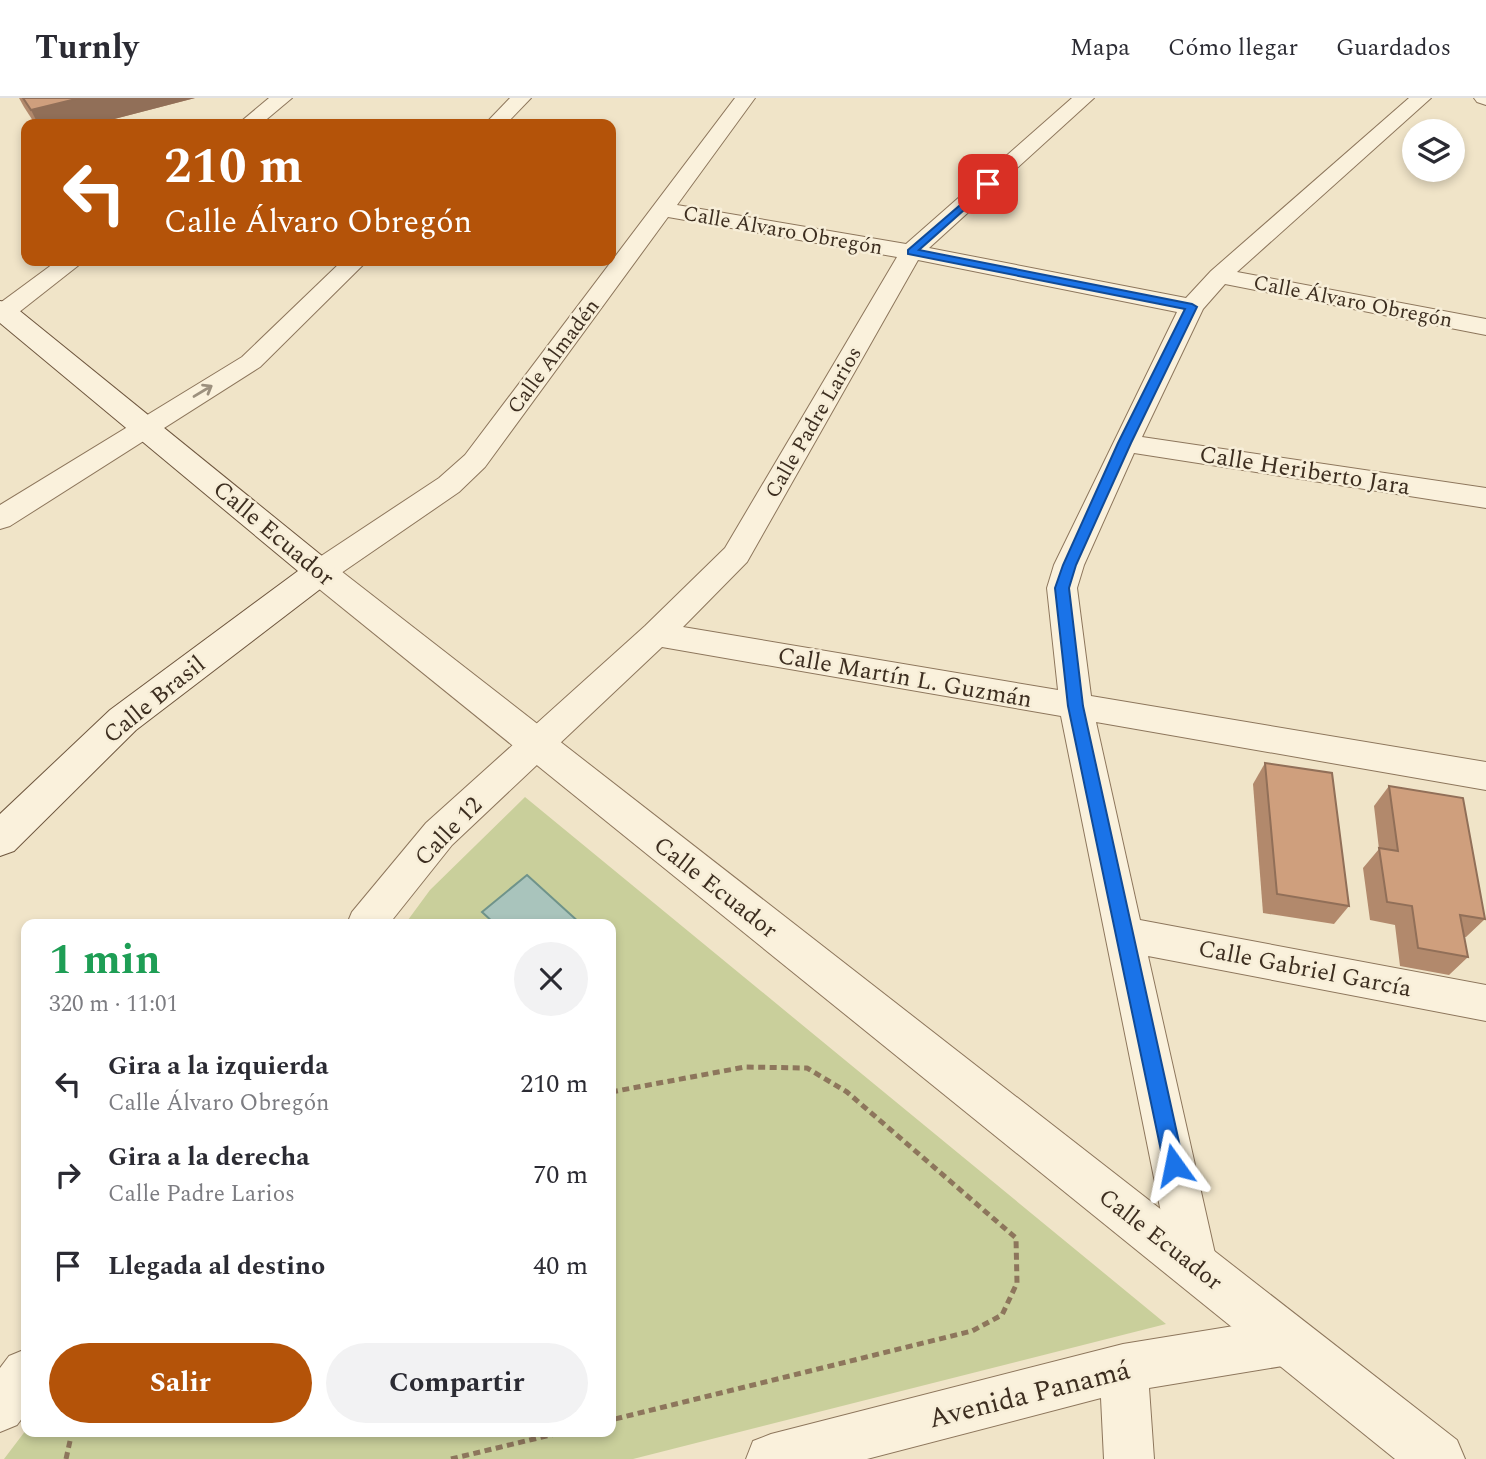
<!DOCTYPE html>
<html lang="es">
<head>
<meta charset="utf-8">
<style>
	:root { --surface:#fff; --page:#f2f2f3; --text:#2b2b33; --muted:#7c7c81; --line:#e1e1e2; --accent:#b45309 }
	body { margin:0; font-family:Spectral,serif; background:var(--page); color:var(--text); height:100vh; display:flex; flex-direction:column; font-size:26px; white-space:nowrap }
	* { box-sizing:border-box; margin:0 }
	p { font-size:23px; color:var(--muted) }
	.icon { flex:none; width:38px; height:38px; fill:none; stroke:currentColor; stroke-width:2; stroke-linecap:round; stroke-linejoin:round }
	.map { position:relative; flex:1; overflow:hidden }
	.details { position:absolute; left:21px; top:821px; width:595px; height:518px; display:flex; flex-direction:column; background:var(--surface); border-radius:14px; box-shadow:0 4px 10px #0003 }
	.details>* { flex:none }
	.top-card { position:absolute; left:21px; top:21px; width:595px; height:147px; border-radius:14px; box-shadow:0 4px 10px #0003; background:#b45309; color:#fff; overflow:hidden }
	.controls { position:absolute; left:1402px; top:21px; display:grid; gap:14px }
	.controls a { display:grid; place-items:center; width:63px; height:63px; border-radius:50%; background:var(--surface); box-shadow:0 4px 10px #0003; font-size:35px }
	.pin { position:absolute; display:grid; place-items:center; width:60px; height:60px; color:#fff; margin:-30px; border-radius:14px; box-shadow:0 4px 10px #0006 }
	.me { position:absolute; width:77px; margin:-38px; rotate:348deg; stroke-linejoin:round; filter:drop-shadow(0 0 5px #0008) }
	.turn { display:flex; align-items:center; gap:24px; height:147px; padding:0 28px; font-size:32px }
	.turn .icon { width:91px; height:91px; stroke-width:2.5 }
	.turn b { display:block; font-size:49px; line-height:60px }
	.round { display:grid; place-items:center; flex:none; width:74px; height:74px; border-radius:37px; background:var(--page) }
	.headline { display:flex; align-items:center; justify-content:space-between; height:119px; padding:0 28px }
	h1 { font-size:42px; font-weight:700; line-height:52px; color:#1e9e55 }
	.primary-button { display:flex; gap:14px; margin-top:auto; padding:14px 28px }
	.primary-button a { flex:1; height:80px; border-radius:42px; background:var(--accent); color:#fff; font-size:28px; font-weight:700; line-height:80px; text-align:center }
	.primary-button a+a { background:var(--page); color:var(--text) }
	ul { padding:0; list-style:none }
	li { display:flex; align-items:center; gap:21px; height:91px; padding:0 28px }
	li div { flex:1 }
	li b { display:block; font-size:26px }
	li em { font-style:normal }
	header { display:flex; align-items:center; gap:42px; box-sizing:border-box; height:98px; padding:0 35px; background:var(--surface); border-bottom:2px solid var(--line) }
	header strong { font-size:33px }
	nav { display:flex; gap:38px; margin-inline-start:auto; font-size:24px }
	.map>svg:first-child { display:block }
	.green { fill:#c9cf9b }
	.water { fill:#a9c4bc; stroke:#6f938a; stroke-width:2 }
	.lines { fill:none; stroke-linecap:round; stroke-linejoin:round }
	.minor-casing { stroke:#8d765c; stroke-width:2 }
	.tertiary-casing { stroke:#8d765c; stroke-width:2 }
	.secondary-casing { stroke:#6f573f; stroke-width:2 }
	.path { stroke:#8d765c; stroke-width:5; stroke-dasharray:7 4.5; stroke-linecap:butt }
	.minor { fill:#faf1dc; fill-rule:evenodd }
	.tertiary { fill:#faf1dc; fill-rule:evenodd }
	.secondary { fill:#faf1dc; fill-rule:evenodd }
	.wall { fill:#b2896c }
	.shaded-wall { fill:#916f58 }
	.building { fill:#cf9f7d; stroke:#916f58; stroke-width:2 }
	.oneway { stroke:#9c907e }
	.route { fill:#1a73e8; stroke:#114b97; stroke-width:2 }
	.labels { text-anchor:middle; stroke-width:5; stroke-linejoin:round; paint-order:stroke }
	.far-street-label { font-size:21px; fill:#3d2e20; stroke:#f7eed8 }
	.street-label { font-size:24px; fill:#3d2e20; stroke:#f7eed8 }
	.near-street-label { font-size:28px; fill:#3d2e20; stroke:#f7eed8 }
</style>
</head>
<body>
<header>
<strong>Turnly</strong>
<nav><a>Mapa</a><a>Cómo llegar</a><a>Guardados</a></nav>
</header>
<div class="map">
<svg width="1486" height="1361" viewBox="0 0 1486 1361">
	<rect width="100%" height="100%" fill="#f0e4c8"/>
	<polygon class="green" points="525,699 1166,1226 633,1361 4,1361 26,1332 611,1334 611,826 405,826 430,792"/>
	<polygon class="water" points="527,777 581,826 495,826 482,814"/>
	<g class="lines">
		<g class="minor-casing">
			<g id="minor">
				<polygon points="269,0 292,0 261,26 238,26"/>
				<polygon points="510,0 531,0 506,26 485,26"/>
				<path d="M735,0H755L677,107L906,146L1072,0H1094L929,150L1186,200L1211,173L1409,0H1431L1237,174L1486,221V237L1225,186L1203,211L1142,339L1486,390V410L1134,355L1084,467L1077,490L1091,598L1486,664V692L1096,624L1140,822L1486,887V923L1148,858L1218,1169L1211,1185L1195,1192L1179,1185L1172,1169L1061,618L662,549L452,747L389,826H347L352,814L426,725L645,528L725,450L897,159L668,119L485,369L459,394L331,482L320,485L309,482L305,474L309,466L439,380L465,357ZM918,162L1177,214L1054,467L1047,490L1058,592L683,529L747,464Z"/>
				<polygon points="1474,0 1486,0 1486,7 1477,4"/>
				<polygon points="57,163 84,163 9,222 0,224 0,205"/>
				<polygon points="342,163 367,163 260,269 10,428 0,431 0,407 242,259"/>
				<polygon points="1289,1219 1306,1226 1313,1243 1306,1260 1289,1267 1149,1290 1154,1361 1104,1361 1101,1300 867,1361 746,1361 753,1343 771,1336 1123,1246"/>
				<polygon points="26,1251 26,1315 17,1327 0,1334 0,1270 9,1258"/>
			</g>
		</g>
		<g class="tertiary-casing">
			<polygon id="tertiary" points="320,462 332,466 1457,1342 1465,1361 1395,1361 308,482 303,474 308,466"/>
		</g>
		<g class="secondary-casing">
			<polygon id="secondary" points="0,203 10,205 332,466 337,474 332,482 136,632 14,753 0,758 0,716 110,612 298,473 0,225"/>
		</g>
		<g class="path">
			<polyline points="611,994 745,969 807,970 847,994 1016,1140 1017,1185 1002,1217 972,1233 611,1322"/>
			<polyline points="66,1361 72,1334"/>
			<polyline points="451,1361 563,1334"/>
		</g>
		<use href="#minor" class="minor"/>
		<use href="#tertiary" class="tertiary"/>
		<use href="#secondary" class="secondary"/>
	</g>
	<g class="wall">
		<polygon points="19,0 195,0 95,26 35,26 24,9"/>
		<polygon points="1265,665 1349,808 1334,826 1263,815 1253,686"/>
		<polygon points="1389,688 1485,821 1466,839 1464,839 1468,859 1449,877 1400,868 1395,827 1370,822 1363,770 1379,751 1374,708"/>
	</g>
	<polygon class="shaded-wall" points="80,0 195,0 95,26 38,26 31,12"/>
	<g class="building">
		<polygon points="23,0 80,0 31,12"/>
		<polygon points="1265,665 1332,675 1349,808 1277,796"/>
		<polygon points="1389,688 1463,700 1485,821 1460,817 1468,859 1418,850 1412,808 1387,804 1379,750 1398,753"/>
	</g>
	<defs><path id="oneway-shaft" d="M-6 0H5M1.5-3L5.5 0L1.5 3" fill="none" stroke-width="1.6" stroke-linecap="round" stroke-linejoin="round" transform="scale(1.75)"/></defs>
	<use class="oneway" href="#oneway-shaft" transform="translate(203 293) rotate(-31)"/>
	<polygon class="route" points="988,83 993,86 991,88 919,152 1192,206 1197,209 1131,345 1076,467 1069,490 1083,608 1184,1067 1181,1074 1174,1077 1167,1074 1164,1067 1068,608 1055,490 1063,467 1118,345 1185,211 908,156 908,152"/>
	<g class="labels">
		<g class="far-street-label">
			<text transform="translate(783 132) rotate(10)" y="7">Calle Álvaro Obregón</text>
			<text transform="translate(1353 203) rotate(11)" y="7">Calle Álvaro Obregón</text>
			<text transform="translate(553 258) rotate(-53)" y="7">Calle Almadén</text>
			<text transform="translate(813 324) rotate(-60)" y="7">Calle Padre Larios</text>
		</g>
		<g class="street-label">
			<text transform="translate(1305 372) rotate(9)" y="8">Calle Heriberto Jara</text>
			<text transform="translate(274 435) rotate(40)" y="8">Calle Ecuador</text>
			<text transform="translate(905 579) rotate(10)" y="8">Calle Martín L. Guzmán</text>
			<text transform="translate(154 601) rotate(-39)" y="8">Calle Brasil</text>
			<text transform="translate(448 733) rotate(-46)" y="8">Calle 12</text>
			<text transform="translate(716 789) rotate(38)" y="8">Calle Ecuador</text>
			<text transform="translate(1305 870) rotate(11)" y="8">Calle Gabriel García</text>
			<text transform="translate(1161 1141) rotate(38)" y="8">Calle Ecuador</text>
		</g>
		<g class="near-street-label">
			<text transform="translate(1029 1295) rotate(-14)" y="10">Avenida Panamá</text>
		</g>
	</g>
</svg>
<div class="controls">
<a><svg class="icon" aria-label="layers" viewBox="0 0 24 24"><path d="M12 4l9 5-9 5-9-5zM3 14l9 5 9-5"/></svg></a>
</div>
<div class="pin" style="left:988px;top:86px;background:#d93025"><svg class="icon" aria-label="arrive" viewBox="0 0 24 24"><path d="M6 21V4h12l-3 4 3 4H6"/></svg></div>
<svg class="me" style="left:1174px;top:1067px" viewBox="-20 -20 40 40"><path d="M0-17L14 15 0 8-14 15z" fill="#1a73e8" stroke="#fff" stroke-width="4"/></svg>
<div class="top-card">
<div class="turn"><svg class="icon" aria-label="left" viewBox="0 0 24 24"><path d="M17 20v-9H6M10 6l-5 5 5 5"/></svg><div><b>210 m</b>Calle Álvaro Obregón</div></div>
</div>
<section class="details">
<div class="headline"><div><h1>1 min</h1><p>320 m · 11:01</p></div><a class="round"><svg class="icon" aria-label="close" viewBox="0 0 24 24"><path d="M6 6l12 12M18 6L6 18"/></svg></a></div>
<ul>
<li><svg class="icon" aria-label="left" viewBox="0 0 24 24"><path d="M17 20v-9H6M10 6l-5 5 5 5"/></svg><div><b>Gira a la izquierda</b><p>Calle Álvaro Obregón</p></div><em>210 m</em></li>
<li><svg class="icon" aria-label="right" viewBox="0 0 24 24"><path d="M7 20v-9h11M14 6l5 5-5 5"/></svg><div><b>Gira a la derecha</b><p>Calle Padre Larios</p></div><em>70 m</em></li>
<li><svg class="icon" aria-label="arrive" viewBox="0 0 24 24"><path d="M6 21V4h12l-3 4 3 4H6"/></svg><div><b>Llegada al destino</b></div><em>40 m</em></li>
</ul>
<div class="primary-button"><a>Salir</a><a>Compartir</a></div>
</section>
</div>
</body>
</html>
